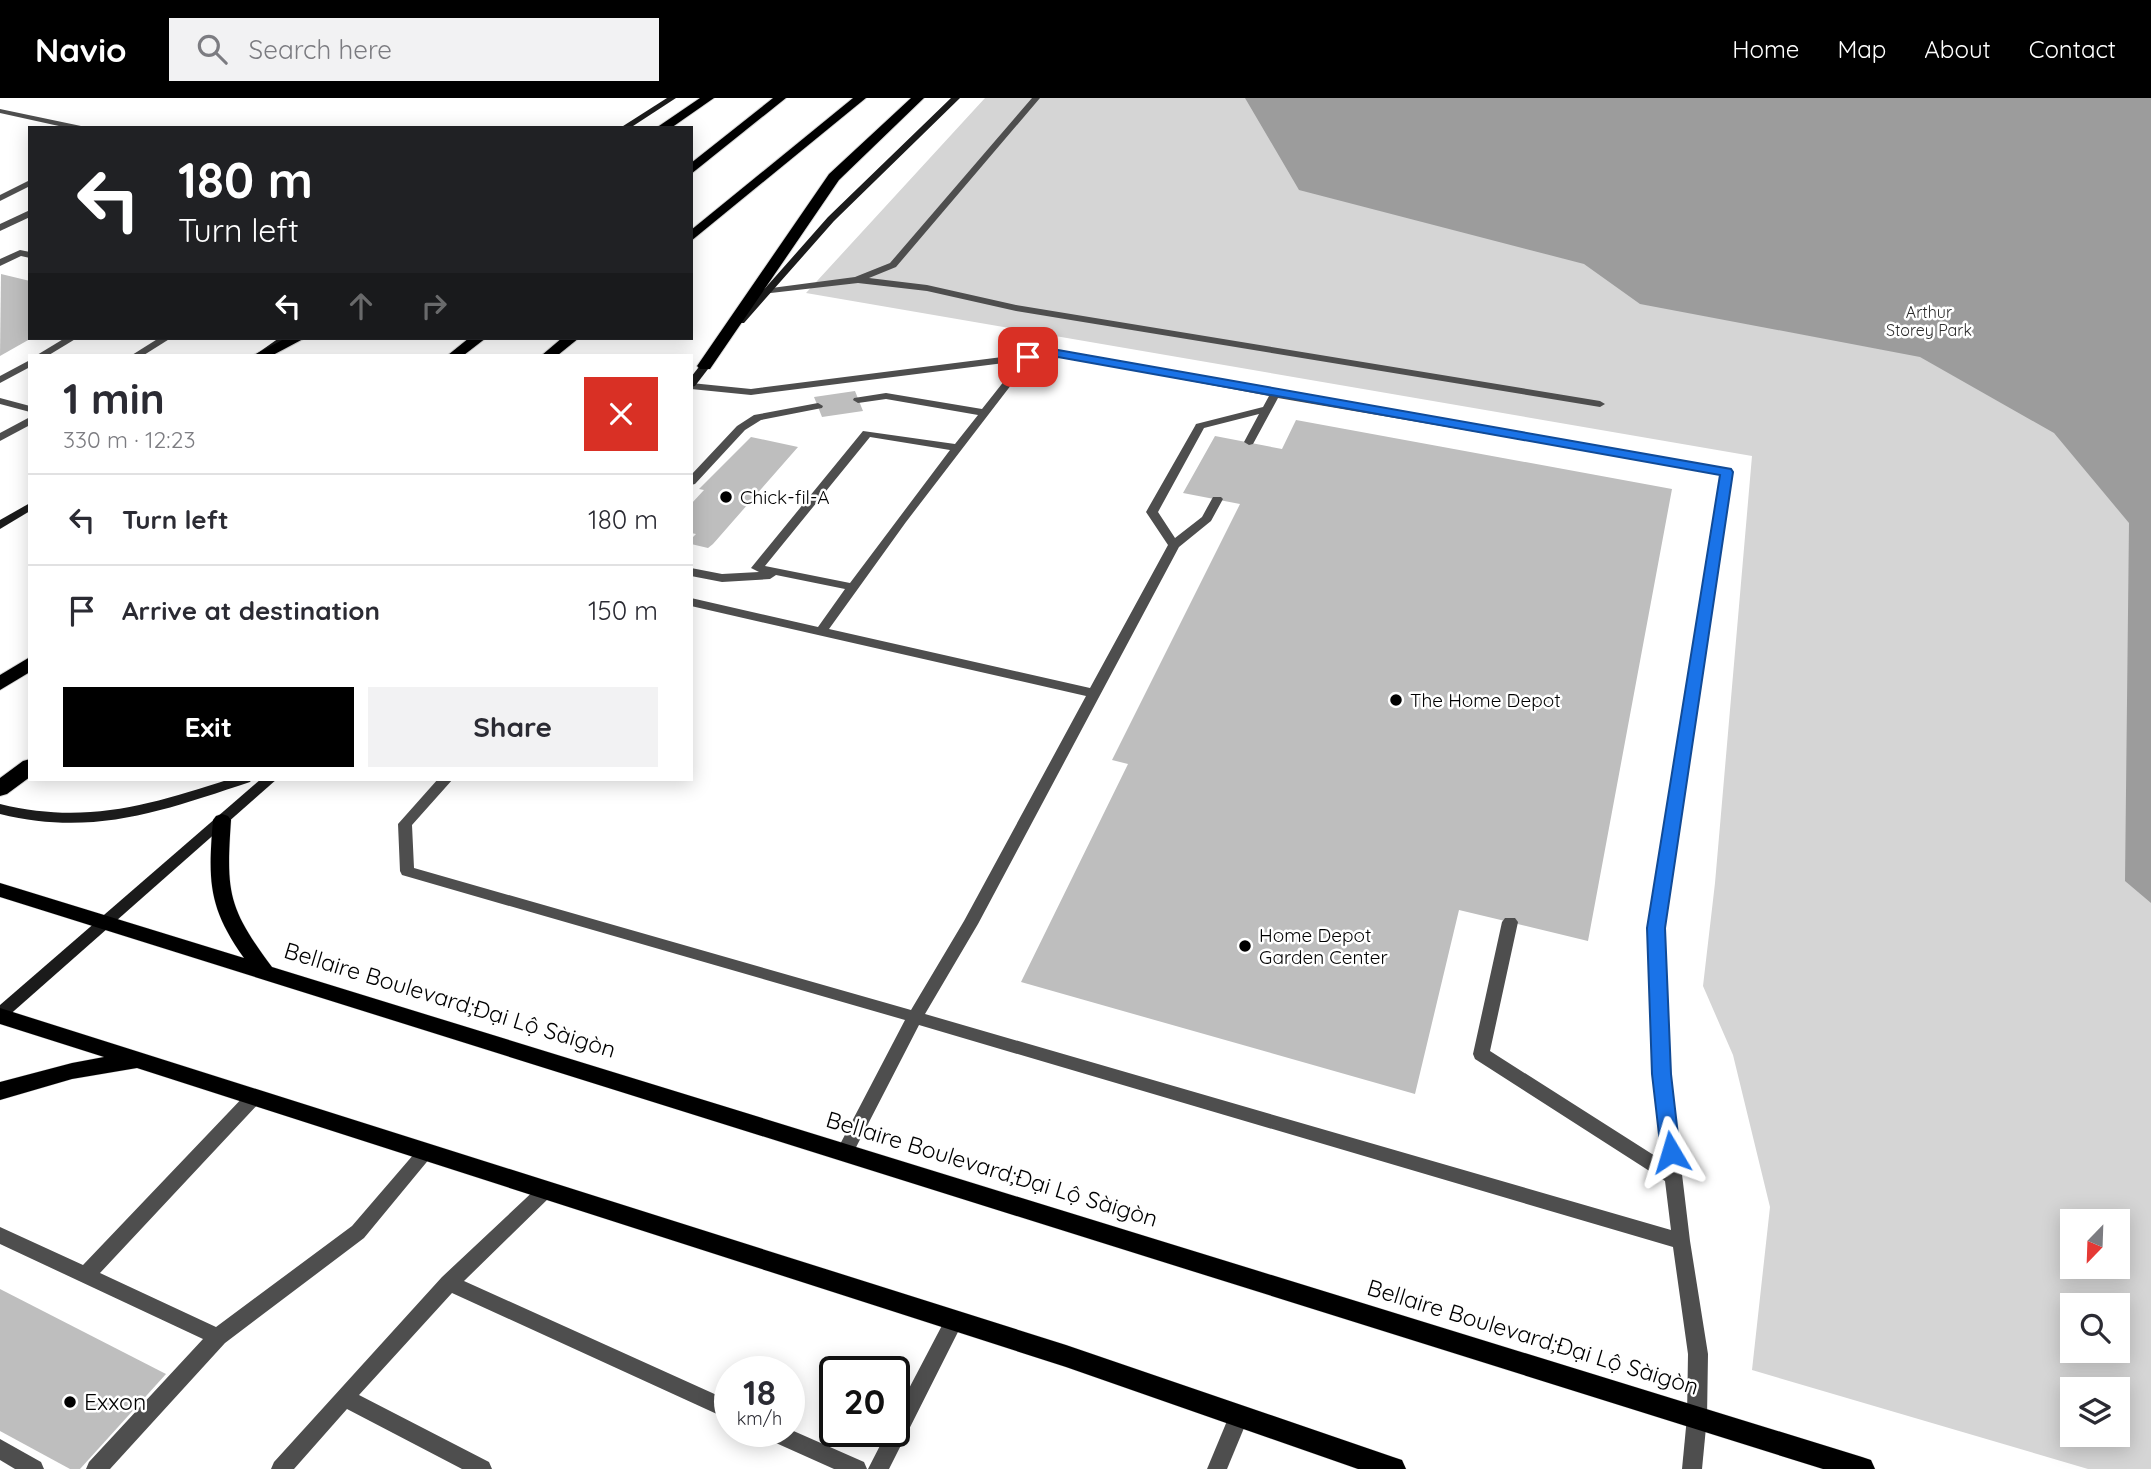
<!DOCTYPE html>
<html lang="en">
<head>
<meta charset="utf-8">
<style>
	:root { --surface:#fff; --page:#f2f2f3; --text:#2b2b33; --muted:#7c7c81; --line:#e1e1e2; --accent:#000 }
	body { margin:0; font-family:Quicksand,sans-serif; background:var(--page); color:var(--text); height:100vh; display:flex; flex-direction:column; font-size:26px; white-space:nowrap }
	* { box-sizing:border-box; margin:0 }
	p { font-size:23px; color:var(--muted) }
	.icon { flex:none; width:38px; height:38px; fill:none; stroke:currentColor; stroke-width:2; stroke-linecap:round; stroke-linejoin:round }
	.map { position:relative; flex:1; overflow:hidden }
	.drawer { position:absolute; left:28px; top:256px; width:665px; height:427px; display:flex; flex-direction:column; background:var(--surface); border-radius:0px; box-shadow:0 4px 18px #0003 }
	.drawer>* { flex:none }
	.hud { position:absolute; left:28px; top:28px; width:665px; height:214px; border-radius:0px; box-shadow:0 4px 18px #0003; background:#202124; color:#fff; overflow:hidden }
	.needle { width:46px; rotate:203deg }
	.fabs { position:absolute; left:2060px; top:1111px; display:grid; gap:14px }
	.fabs a { display:grid; place-items:center; width:70px; height:70px; border-radius:0px; background:var(--surface); box-shadow:0 4px 18px #0003; font-size:35px }
	.speed { position:absolute; left:714px; top:1258px; display:flex; gap:14px; font-size:35px; font-weight:700; text-align:center }
	.speed>* { display:grid; place-content:center; width:91px; height:91px; border-radius:50%; background:var(--surface); box-shadow:0 4px 18px #0003; line-height:1 }
	.speed small { font-size:18px; font-weight:400 }
	.speed .limit { border:4px solid #111; border-radius:10px; background:#fff; color:#111 }
	.pin { position:absolute; display:grid; place-items:center; width:60px; height:60px; color:#fff; margin:-30px; border-radius:14px; box-shadow:0 4px 10px #0006 }
	.me { position:absolute; width:77px; margin:-38px; rotate:353deg; stroke-linejoin:round; filter:drop-shadow(0 0 5px #0008) }
	.turn { display:flex; align-items:center; gap:24px; height:147px; padding:0 35px; font-size:32px }
	.turn .icon { width:91px; height:91px; stroke-width:2.5 }
	.turn b { display:block; font-size:49px; line-height:60px }
	.lanes { display:flex; align-items:center; height:66px; padding:0 35px; background:#0003; justify-content:center; gap:35px; direction:ltr }
	.lanes .off { opacity:.35 }
	.round { display:grid; place-items:center; flex:none; width:74px; height:74px; border-radius:0px; background:var(--page) }
	.overview { display:flex; align-items:center; justify-content:space-between; height:119px; padding:0 35px }
	h1 { font-size:42px; font-weight:700; line-height:52px }
	.cta { display:flex; gap:14px; margin-top:auto; padding:14px 35px }
	.cta a { flex:1; height:80px; border-radius:0px; background:var(--accent); color:#fff; font-size:28px; font-weight:700; line-height:80px; text-align:center }
	.cta a+a { background:var(--page); color:var(--text) }
	ul { padding:0; list-style:none }
	li { display:flex; align-items:center; gap:21px; height:91px; padding:0 35px; border-top:2px solid var(--line) }
	li div { flex:1 }
	li b { display:block; font-size:26px }
	li em { font-style:normal }
	header { display:flex; align-items:center; gap:42px; box-sizing:border-box; height:98px; padding:0 35px; background:var(--accent); color:#fff }
	header strong { font-size:33px }
	nav { display:flex; gap:38px; margin-inline-start:auto; font-size:24px }
	.search { width:490px; height:63px; background:var(--page); display:flex; align-items:center; gap:18px; box-sizing:border-box; padding:0 24px; border-radius:0px; color:var(--muted); font-size:26px }
	.map>svg:first-child { display:block }
	.green { fill:#d5d5d5; fill-rule:evenodd }
	.water { fill:#9c9c9c }
	.building { fill:#bebebe }
	.lines { fill:none; stroke-linecap:round; stroke-linejoin:round }
	.primary-casing { stroke:#dbdbdb; stroke-width:1 }
	.motorway-casing { stroke:#dbdbdb; stroke-width:2 }
	.service { fill:#4e4e4e; fill-rule:evenodd }
	.tertiary { fill:#4e4e4e; fill-rule:evenodd }
	.secondary { fill:#1b1b1b; fill-rule:evenodd }
	.primary { fill:#000; fill-rule:evenodd }
	.motorway { fill:#000; fill-rule:evenodd }
	.route { fill:#1a73e8; stroke:#114b97; stroke-width:2 }
	.poi-dot { fill:#000; stroke:#fff; stroke-width:2.5 }
	.labels { text-anchor:middle; stroke-width:5; stroke-linejoin:round; paint-order:stroke }
	.far-park-label { font-size:16px; fill:#2c2c2c; stroke:#fff }
	.poi-label { font-size:19px; fill:#000; stroke:#fff; text-anchor:start }
	.near-street-label { font-size:23px; fill:#000; stroke:#fff }
	.near-poi-label { font-size:23px; fill:#000; stroke:#fff; text-anchor:start }
</style>
</head>
<body>
<header>
<strong>Navio</strong>
<div class="search"><svg class="icon" aria-label="search" viewBox="0 0 24 24"><circle cx="10" cy="10" r="6"/><path d="M15 15l6 6"/></svg>Search here</div>
<nav><a>Home</a><a>Map</a><a>About</a><a>Contact</a></nav>
</header>
<div class="map">
<svg width="2151" height="1371" viewBox="0 0 2151 1371">
	<rect width="100%" height="100%" fill="#fff"/>
	<path class="green" d="M985,0H2151V1371H2088L1752,1272L1770,1109L1733,957L1703,888L1715,785L1752,358L806,195ZM2072,1124H2118V1169H2072ZM2072,1208H2118V1253H2072ZM2072,1292H2118V1337H2072Z"/>
	<polygon class="water" points="1245,0 2151,0 2151,805 2125,783 2129,425 2054,335 1920,259 1640,206 1584,166 1299,92"/>
	<g class="building">
		<polygon points="1,176 30,183 30,241 0,258"/>
		<polygon points="855,293 863,313 822,319 814,299"/>
		<polygon points="1296,322 1672,391 1588,843 1459,812 1415,996 1021,884 1128,666 1112,662 1240,406 1183,395 1215,338 1282,351"/>
		<polygon points="751,339 798,349 713,446 708,450 691,446 691,441 696,436 691,435 691,406 704,392 699,391"/>
		<polygon points="0,1191 166,1276 80,1371 70,1371 0,1333"/>
	</g>
	<g class="lines">
		<g class="primary-casing">
			<g id="primary">
				<path d="M222,716L228,718L231,722C226,795 228,810 272,869L1862,1359L1871,1362L1875,1371H1823L0,799V785L244,860C208,809 208,783 213,722L216,718Z"/>
				<polygon points="0,910 1066,1247 1393,1359 1402,1362 1406,1371 1358,1371 1066,1269 137,970 72,981 0,1002 0,984 72,965 104,959 0,926"/>
			</g>
		</g>
		<g class="motorway-casing">
			<g id="motorway">
				<polygon points="700,0 714,0 671,30 656,30"/>
				<polygon points="773,0 786,0 691,76 691,65"/>
				<polygon points="853,0 866,0 691,143 691,132"/>
				<polygon points="911,0 924,0 839,82 710,271 700,271 697,268 829,76"/>
				<polygon points="286,240 305,240 273,257 254,257"/>
				<polygon points="469,240 486,240 464,257 448,257"/>
				<polygon points="562,240 579,240 558,257 542,257"/>
				<polygon points="30,559 30,574 0,592 0,577"/>
				<polygon points="30,661 30,679 7,696 0,698 0,680 23,663"/>
			</g>
		</g>
		<g class="service">
			<polygon points="1032,0 1040,0 896,169 869,180 927,187 1016,207 1600,303 1605,306 1600,309 1016,213 927,193 858,185 761,196 759,194 764,191 855,179 890,165"/>
			<polygon points="0,11 81,28 85,30 68,30 0,15"/>
			<polygon points="30,82 30,88 0,103 0,97"/>
			<polygon points="30,112 30,119 0,133 0,126"/>
			<polygon points="20,152 30,154 30,160 21,158 0,168 0,161"/>
			<polygon points="65,240 77,240 49,257 37,257"/>
			<polygon points="159,240 171,240 144,257 132,257"/>
			<path d="M1058,252L1275,293L1727,371L1733,374L1664,830L1670,976L1690,1143L1708,1256L1707,1319L1704,1326L1697,1328L1690,1326L1687,1319L1688,1256L1673,1149L919,927L851,1059L845,1061L839,1059L836,1054L905,922L402,777L400,773L398,726L438,681H453L412,727L414,770L911,912L964,823L1086,598L691,508V500L818,529L845,491L776,477L770,481L722,484L691,478V470L722,476L759,474L751,470L863,333L955,346L978,317L886,301L858,305L853,302L854,300L886,295L982,311L1020,263L751,297L691,291V285L751,291ZM1058,258L1269,298L1263,309L1196,326L1195,328L1146,414L1168,447L1090,590L829,531L906,424L1031,261ZM1278,300L1721,376L1648,830L1654,976L1663,1063L1490,953L1518,824L1515,820H1505L1502,824L1473,956L1475,961L1665,1083L1671,1132L925,916L978,826L1179,449L1211,423L1223,401L1221,399H1213L1202,419L1175,440L1158,414L1204,330L1259,316L1244,344L1249,347L1253,346ZM870,339L950,352L850,485L765,468Z"/>
			<polygon points="30,262 30,269 0,285 0,278"/>
			<polygon points="0,300 30,308 30,314 0,306"/>
			<polygon points="818,305 823,308 822,310 761,322 745,332 695,386 691,387 691,377 737,328 754,317"/>
			<polygon points="30,319 30,327 0,343 0,335"/>
			<polygon points="254,992 260,994 262,999 260,1004 100,1175 216,1229 352,1128 420,1049 426,1047 432,1049 435,1054 364,1140 225,1245 110,1371 86,1371 89,1364 203,1241 0,1146 0,1129 83,1167 248,994"/>
			<polygon points="546,1084 552,1087 555,1092 552,1097 464,1183 730,1303 730,1322 452,1195 359,1297 489,1364 492,1371 462,1371 347,1311 294,1371 271,1371 274,1364 442,1179 540,1087"/>
			<polygon points="955,1213 962,1216 964,1222 889,1371 868,1371 887,1334 894,1334 894,1319 948,1216"/>
			<polygon points="1239,1309 1246,1311 1249,1318 1227,1371 1207,1371 1232,1311"/>
			<polygon points="789,1331 864,1364 867,1371 834,1371 767,1341 764,1334 789,1334"/>
			<polygon points="0,1341 41,1364 44,1371 15,1371 0,1362"/>
		</g>
		<polygon class="tertiary" points="1697,1310 1704,1312 1707,1319 1702,1371 1682,1371 1687,1319 1690,1312"/>
		<g class="secondary">
			<polygon points="667,0 676,0 630,30 620,30"/>
			<polygon points="951,0 960,0 834,123 744,225 738,225 738,221 828,119"/>
			<polygon points="279,240 290,240 266,257 255,257"/>
			<polygon points="713,255 718,258 695,288 691,289 691,279 709,256"/>
			<polygon points="30,405 30,413 0,431 0,422"/>
			<path d="M230,681H252L250,684C162,713 94,739 0,716V706C86,727 149,707 230,681Z"/>
			<polygon points="261,681 277,681 6,920 0,922 0,907"/>
		</g>
		<use href="#primary" class="primary"/>
		<use href="#motorway" class="motorway"/>
	</g>
	<polygon class="route" points="1058,252 1731,371 1733,374 1665,830 1671,976 1680,1054 1678,1059 1671,1062 1664,1059 1661,1054 1652,976 1647,830 1720,377 1058,259 1028,262 1022,259 1028,256"/>
	<g class="poi-dot">
		<circle cx="726" cy="399" r="7"/>
		<circle cx="1396" cy="602" r="7"/>
		<circle cx="1245" cy="848" r="7"/>
		<circle cx="70" cy="1304" r="7"/>
	</g>
	<g class="labels">
		<g class="far-park-label">
			<text x="1929" y="220">Arthur<tspan x="1929" dy="18">Storey Park</tspan></text>
		</g>
		<g class="poi-label">
			<text x="740" y="406">Chick-fil-A</text>
			<text x="1410" y="609">The Home Depot</text>
			<text x="1259" y="844">Home Depot<tspan x="1259" dy="22">Garden Center</tspan></text>
		</g>
		<g class="near-street-label">
			<text transform="translate(450 902) rotate(17)" y="8">Bellaire Boulevard;Đại Lộ Sàigòn</text>
			<text transform="translate(992 1071) rotate(17)" y="8">Bellaire Boulevard;Đại Lộ Sàigòn</text>
			<text transform="translate(1533 1239) rotate(17)" y="8">Bellaire Boulevard;Đại Lộ Sàigòn</text>
		</g>
		<g class="near-poi-label">
			<text x="84" y="1312">Exxon</text>
		</g>
	</g>
</svg>
<div class="fabs">
<a><svg class="needle" viewBox="-14 -14 28 28"><path d="M0-13l5 13h-10z" fill="#e53935"/><path d="M0 13l5-13h-10z" fill="#7c7c81"/></svg></a>
<a><svg class="icon" aria-label="search" viewBox="0 0 24 24"><circle cx="10" cy="10" r="6"/><path d="M15 15l6 6"/></svg></a>
<a><svg class="icon" aria-label="layers" viewBox="0 0 24 24"><path d="M12 4l9 5-9 5-9-5zM3 14l9 5 9-5"/></svg></a>
</div>
<div class="speed"><div>18<small>km/h</small></div><div class="limit">20</div></div>
<div class="pin" style="left:1028px;top:259px;background:#d93025"><svg class="icon" aria-label="arrive" viewBox="0 0 24 24"><path d="M6 21V4h12l-3 4 3 4H6"/></svg></div>
<svg class="me" style="left:1671px;top:1054px" viewBox="-20 -20 40 40"><path d="M0-17L14 15 0 8-14 15z" fill="#1a73e8" stroke="#fff" stroke-width="4"/></svg>
<div class="hud">
<div class="turn"><svg class="icon" aria-label="left" viewBox="0 0 24 24"><path d="M17 20v-9H6M10 6l-5 5 5 5"/></svg><div><b>180 m</b>Turn left</div></div>
<div class="lanes"><svg class="icon" aria-label="left" viewBox="0 0 24 24"><path d="M17 20v-9H6M10 6l-5 5 5 5"/></svg><svg class="icon off" aria-label="ahead" viewBox="0 0 24 24"><path d="M12 20V5M6 11l6-6 6 6"/></svg><svg class="icon off" aria-label="right" viewBox="0 0 24 24"><path d="M7 20v-9h11M14 6l5 5-5 5"/></svg></div>
</div>
<section class="drawer">
<div class="overview"><div><h1>1 min</h1><p>330 m · 12:23</p></div><a class="round" style="background:#d93025;color:#fff"><svg class="icon" aria-label="close" viewBox="0 0 24 24"><path d="M6 6l12 12M18 6L6 18"/></svg></a></div>
<ul>
<li><svg class="icon" aria-label="left" viewBox="0 0 24 24"><path d="M17 20v-9H6M10 6l-5 5 5 5"/></svg><div><b>Turn left</b></div><em>180 m</em></li>
<li><svg class="icon" aria-label="arrive" viewBox="0 0 24 24"><path d="M6 21V4h12l-3 4 3 4H6"/></svg><div><b>Arrive at destination</b></div><em>150 m</em></li>
</ul>
<div class="cta"><a>Exit</a><a>Share</a></div>
</section>
</div>
</body>
</html>
